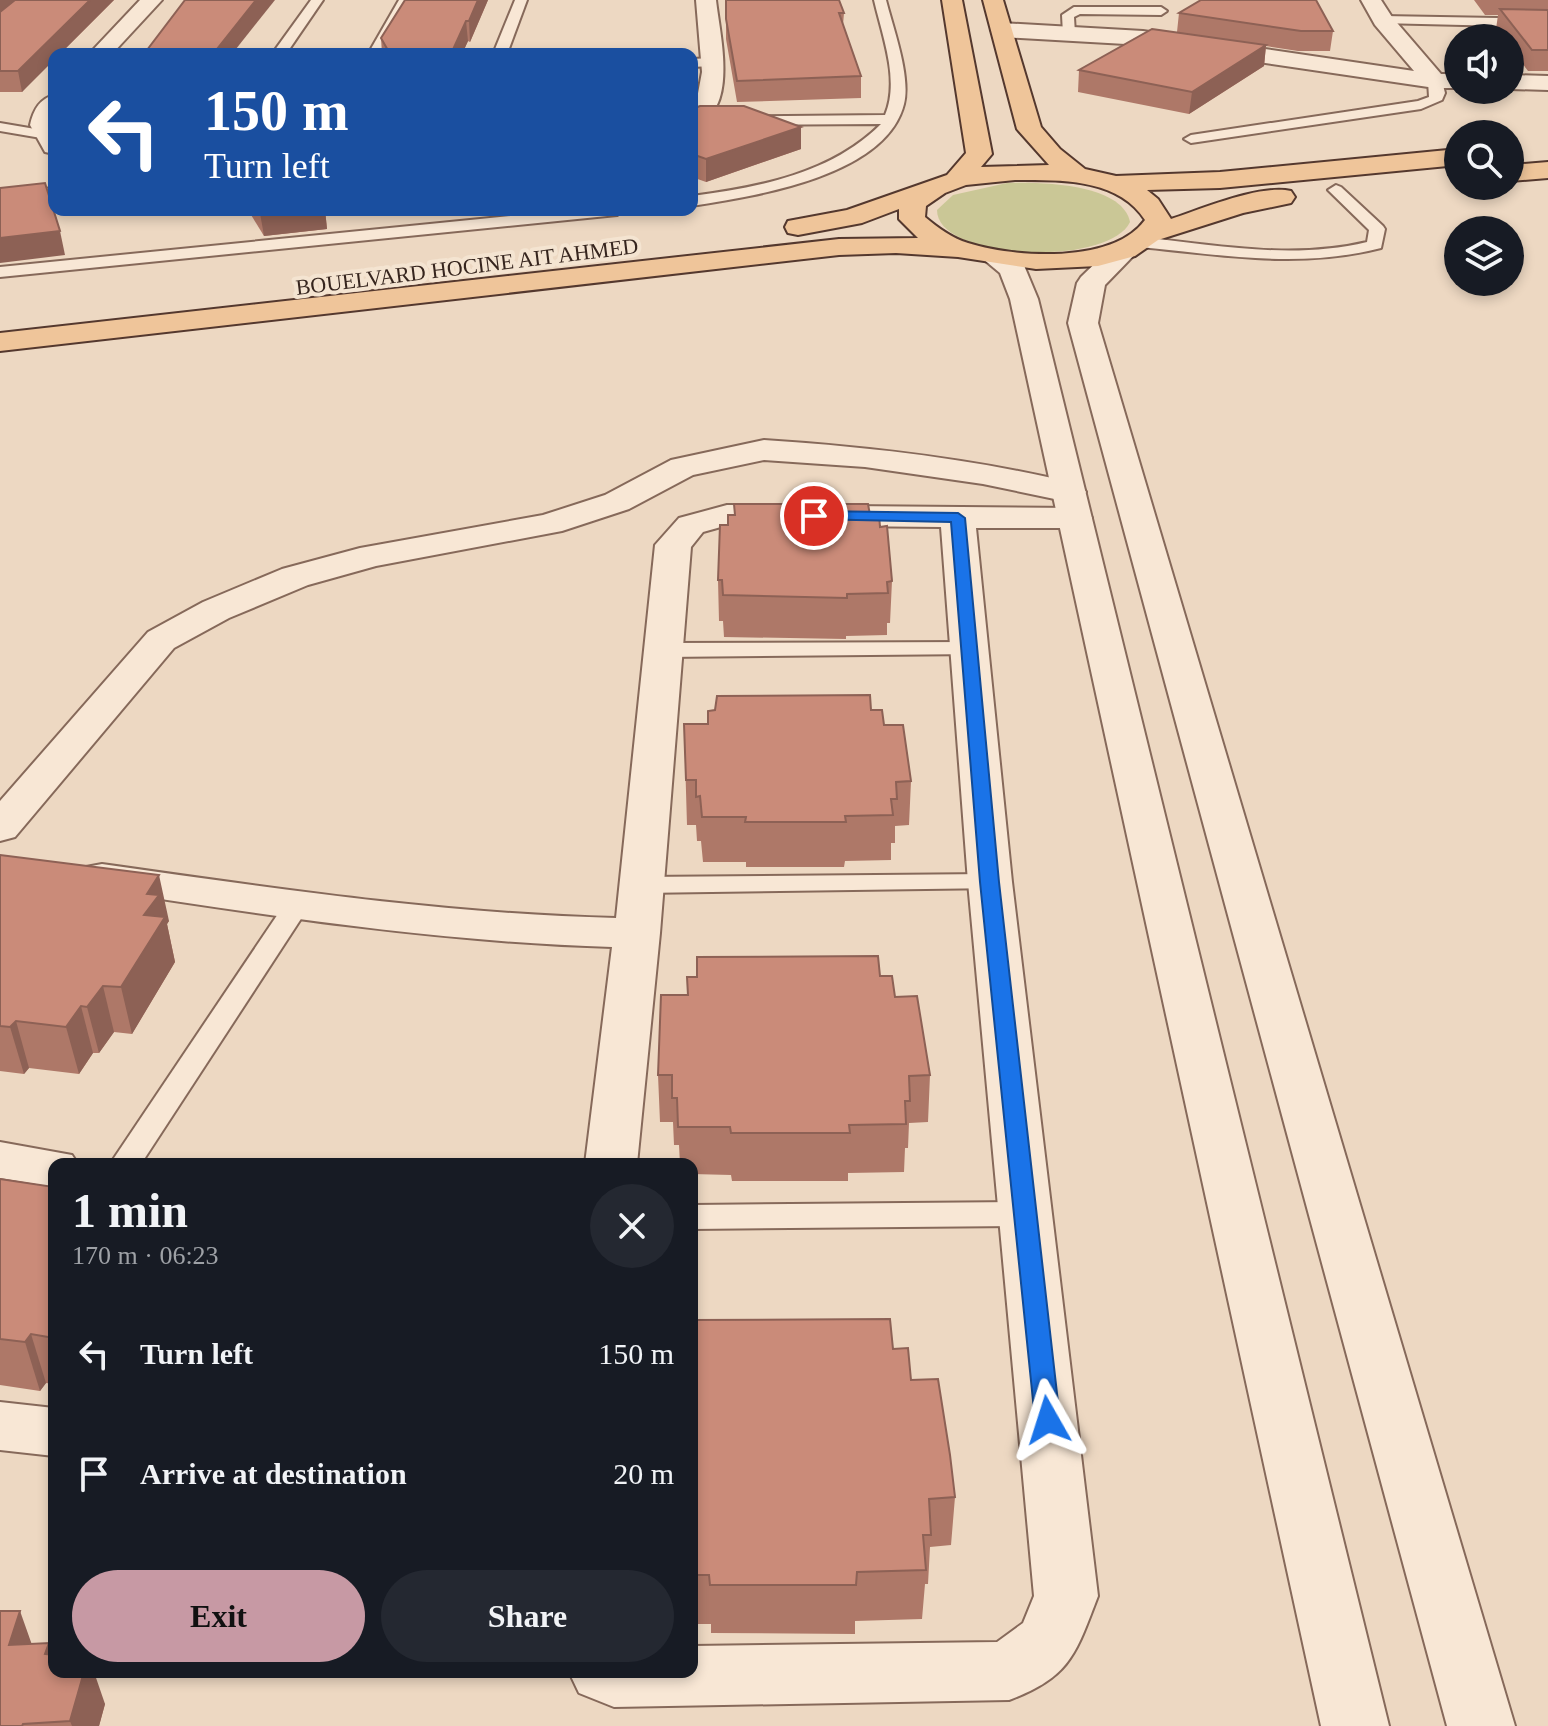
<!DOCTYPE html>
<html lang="en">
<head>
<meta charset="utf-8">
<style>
	:root { --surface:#171b24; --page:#242831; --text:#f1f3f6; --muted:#9ea1a6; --accent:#c799a4 }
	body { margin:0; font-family:Georgia,serif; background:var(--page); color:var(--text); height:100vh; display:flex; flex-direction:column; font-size:30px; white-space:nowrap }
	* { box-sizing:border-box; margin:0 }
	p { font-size:26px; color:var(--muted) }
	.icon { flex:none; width:44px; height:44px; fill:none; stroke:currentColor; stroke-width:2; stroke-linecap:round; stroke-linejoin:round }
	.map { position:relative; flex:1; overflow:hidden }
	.sheet { position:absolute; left:48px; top:1158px; width:650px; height:520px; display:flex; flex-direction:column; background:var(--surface); border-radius:16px; box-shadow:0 4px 12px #0003 }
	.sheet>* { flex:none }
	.guide { position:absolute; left:48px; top:48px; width:650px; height:168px; border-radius:16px; box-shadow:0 4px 12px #0003; background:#1a4fa0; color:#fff; overflow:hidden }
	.fabs { position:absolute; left:1444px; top:24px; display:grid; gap:16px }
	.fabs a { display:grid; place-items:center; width:80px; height:80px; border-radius:50%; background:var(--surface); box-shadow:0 4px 12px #0003; font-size:40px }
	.pin { position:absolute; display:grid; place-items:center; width:68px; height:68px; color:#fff; margin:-34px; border:4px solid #fff; border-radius:50%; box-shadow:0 2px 8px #0007 }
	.me { position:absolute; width:88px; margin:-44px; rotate:354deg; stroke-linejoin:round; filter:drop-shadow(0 0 6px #0008) }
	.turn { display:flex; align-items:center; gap:28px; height:168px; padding:0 24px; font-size:36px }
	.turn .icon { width:104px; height:104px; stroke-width:2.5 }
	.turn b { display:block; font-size:56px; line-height:68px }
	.round { display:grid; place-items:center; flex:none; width:84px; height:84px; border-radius:42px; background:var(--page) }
	.headline { display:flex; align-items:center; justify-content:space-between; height:136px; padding:0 24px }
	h1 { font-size:48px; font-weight:800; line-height:60px }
	.action { display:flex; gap:16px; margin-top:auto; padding:16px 24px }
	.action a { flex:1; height:92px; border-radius:48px; background:var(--accent); color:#111; font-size:32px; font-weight:800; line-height:92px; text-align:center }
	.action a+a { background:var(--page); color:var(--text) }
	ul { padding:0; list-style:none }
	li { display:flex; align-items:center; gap:24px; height:120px; padding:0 24px }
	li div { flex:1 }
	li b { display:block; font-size:30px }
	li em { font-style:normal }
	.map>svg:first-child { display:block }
	.green { fill:#cac796 }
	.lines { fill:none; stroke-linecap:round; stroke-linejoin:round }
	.service-casing { stroke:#86695a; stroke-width:4 }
	.minor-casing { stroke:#86695a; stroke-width:4 }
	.tertiary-casing { stroke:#86695a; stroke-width:4 }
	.primary-casing { stroke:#54382e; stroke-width:4 }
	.service { fill:#f8e7d5; fill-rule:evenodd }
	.minor { fill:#f8e7d5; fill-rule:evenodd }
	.tertiary { fill:#f8e7d5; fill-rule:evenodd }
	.primary { fill:#efc59a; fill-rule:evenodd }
	.wall { fill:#ae7868 }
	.shaded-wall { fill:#8d6155 }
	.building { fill:#ca8b79; stroke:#8d6155; stroke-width:2 }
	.route { fill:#1a73e8; stroke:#114b97; stroke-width:2 }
	.labels { text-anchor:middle; stroke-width:8; stroke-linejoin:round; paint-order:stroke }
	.far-street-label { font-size:22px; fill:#36251e; stroke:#f4e4d1 }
</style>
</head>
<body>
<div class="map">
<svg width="1548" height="1726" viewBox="0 0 1548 1726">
	<rect width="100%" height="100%" fill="#edd8c2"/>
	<path class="green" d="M1007,183C1039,182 1122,183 1130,222C1109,267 937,261 937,210L953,195Z"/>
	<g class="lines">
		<g class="service-casing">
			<g id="service">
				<polygon points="311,0 323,0 286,54 272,54"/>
				<polygon points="399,0 411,0 382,54 368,54"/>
				<polygon points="515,0 527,0 507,54 493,54"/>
				<path d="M874,0H886C893,28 911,76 904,104C886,176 756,196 692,206V196C759,187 831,174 881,124L692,125V117L885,115C900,80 882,35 874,0Z"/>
				<polygon points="1074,7 1161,7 1167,11 1161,15 1080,14 1074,17 1075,34 1069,38 1063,34 1062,15"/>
				<polygon points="1383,16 1548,19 1548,27 1379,23 1377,20"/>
				<polygon points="692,59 712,58 719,62 712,66 692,67"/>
				<polygon points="1435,77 1442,81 1445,93 1442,100 1421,109 1191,143 1184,139 1191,135 1418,101 1429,97 1428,81"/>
				<polygon points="0,123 47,131 54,135 47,139 0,131"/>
				<path d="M1336,185L1341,187L1383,226L1385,229L1381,248C1300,269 1222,255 1140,247L1132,242L1140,237C1216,245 1292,260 1367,242L1369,230L1328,190Z"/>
				<polygon points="54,188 54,198 0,203 0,193"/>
				<polygon points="570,210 625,210 617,215 0,277 0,267"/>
				<polygon points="971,642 979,644 982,649 979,654 664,657 656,655 653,650 656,645 664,643"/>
				<polygon points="990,874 999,876 1003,882 999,888 641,893 632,891 628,885 632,879 641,877"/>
				<polygon points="297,897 306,899 310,905 141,1164 110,1164 288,899"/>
				<polygon points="1026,1202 1037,1206 1042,1214 1037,1222 1026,1226 692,1229 692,1205"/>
			</g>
		</g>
		<g class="minor-casing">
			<g id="minor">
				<polygon points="140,0 162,0 112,54 89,54"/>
				<path d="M696,0H716C720,36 740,114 692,126V107L696,104L702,72Z"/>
				<polygon points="1361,0 1381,0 1392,17 1441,74 1458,74 1458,88 1435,88 1143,45 1002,37 991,30 1002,23 1143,31 1414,71 1375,25"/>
				<polygon points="1510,75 1548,76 1548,90 1510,89"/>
				<path d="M54,95V154L45,152L30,125C33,111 39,99 54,95Z"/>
				<path d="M764,440C871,447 977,459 1081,485L1086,492L1081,499L1069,502L983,484L865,467L764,460L693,475L629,509L562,531L376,566L308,585L229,618L174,648L15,837L0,841V801L148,632L203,602L282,569L360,548L543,515L605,495L671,460Z"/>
				<path d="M727,505L1075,508L1087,511L1092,518L1087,525L1075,528H976L1012,882L1098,1596C1076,1653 1071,1677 1009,1700L614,1707L579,1693L569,1672H692V1646L997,1642L1023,1623L1034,1596L968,882L941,527L728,525L703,532L691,547L660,933L637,1164H585L612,947C441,942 271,916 102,890L86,887L80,877L86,867L102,864C272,888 443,914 616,918L655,545L679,518Z"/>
				<polygon points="0,1142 72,1155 78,1164 54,1164 54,1187 0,1178"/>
				<polygon points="0,1402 54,1408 54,1456 0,1450"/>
			</g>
		</g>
		<g class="tertiary-casing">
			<g id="tertiary">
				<polygon points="1125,242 1135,244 1139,250 1105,285 1098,323 1515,1726 1447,1726 1068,323 1077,283 1081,277 1115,244"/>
				<polygon points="996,250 1023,263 1038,299 1389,1726 1321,1726 1010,299 1000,273 982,258 986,252"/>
			</g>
		</g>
		<g class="primary-casing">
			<g id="primary">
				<path d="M942,0H962L992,154L981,167L1049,165L1017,129L983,0H1003L1041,127L1060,149L1085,169L1116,176L1220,172L1458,149V165L1220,188L1147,190L1158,199L1171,219C1202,209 1260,184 1291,191L1295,197L1291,203L1243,213L1158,240L1135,256L1098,266L1036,269L958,257L896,253L839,255L0,351V333L839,239L918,238L899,219V209L862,223L798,235L788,233L785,227L788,221L847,210L947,175L966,153ZM1015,180C1060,180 1118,178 1145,220C1113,264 1016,258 968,243C952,238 938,228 925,217L926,206L945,193L966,185Z"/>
				<polygon points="1548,162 1548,178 1510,181 1510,165"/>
			</g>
		</g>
		<use href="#service" class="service"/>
		<use href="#minor" class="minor"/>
		<use href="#tertiary" class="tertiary"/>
		<use href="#primary" class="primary"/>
	</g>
	<g class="wall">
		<polygon points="0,0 114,0 60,54 54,54 22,92 0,92"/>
		<polygon points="405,0 488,0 470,42 468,41 462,54 382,54 381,38"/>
		<polygon points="726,0 844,13 843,25 861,76 861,98 737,102 726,39"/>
		<polygon points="1474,0 1548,0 1548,71 1528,71 1510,47 1510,38 1503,38 1496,29 1498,15 1485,15"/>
		<polygon points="1179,13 1333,31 1330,51 1298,51 1266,46 1264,66 1189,114 1078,92 1079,70 1177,32"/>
		<polygon points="692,109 801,149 706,182 692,177"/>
		<polygon points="248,210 325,210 327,229 264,236"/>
		<polygon points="870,515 880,527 892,581 890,623 887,623 887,635 846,636 846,639 724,637 723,621 719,621 718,580"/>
		<polygon points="871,710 884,725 911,781 909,825 895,826 895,843 891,843 891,860 845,861 844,867 746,867 746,862 703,862 701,841 697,841 696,825 687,825 684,724 708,724"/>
		<polygon points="0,855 169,921 167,924 175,962 132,1034 114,1032 99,1053 93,1053 79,1074 29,1068 24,1074 0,1071"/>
		<polygon points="880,976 895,997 930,1075 928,1122 909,1123 908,1148 905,1148 904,1172 848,1173 848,1181 732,1181 731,1175 692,1174 692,1164 680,1164 679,1145 674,1145 673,1122 660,1122 658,1075 688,995"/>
		<polygon points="0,1179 54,1187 54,1384 46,1383 40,1391 0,1385"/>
		<polygon points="692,1320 893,1349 911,1380 955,1497 951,1545 930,1547 928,1584 925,1584 922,1619 855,1621 855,1634 711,1633 711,1624 692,1624"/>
		<polygon points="31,1644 52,1655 105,1704 99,1726 0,1726"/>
	</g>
	<g class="shaded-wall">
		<polygon points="0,0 20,0 0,18"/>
		<polygon points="90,0 114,0 60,54 54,54 54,60 22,92 18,71"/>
		<polygon points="256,0 275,0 232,54 213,54"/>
		<polygon points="478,0 488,0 470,42 469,21"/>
		<polygon points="466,21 468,41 462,54 451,54"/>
		<polygon points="1266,45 1264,66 1189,114 1192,92"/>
		<polygon points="801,127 801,149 706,182 706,159"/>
		<polygon points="284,210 325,210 327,229 264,236 260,213"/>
		<polygon points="60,231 65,255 0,263 0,238"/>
		<polygon points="159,875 169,921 167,924 175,962 132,1034 121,987 144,915 147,894"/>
		<polygon points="103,986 114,1032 99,1053 87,1007"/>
		<polygon points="81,1006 93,1053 79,1074 66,1027"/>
		<polygon points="16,1021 29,1068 24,1074 10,1027"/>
		<polygon points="31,1334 46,1383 40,1391 25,1342"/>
		<polygon points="20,1611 37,1659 9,1645"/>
		<polygon points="49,1643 54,1659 45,1654"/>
		<polygon points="84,1672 94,1672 105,1704 99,1726 72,1726 70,1721"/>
	</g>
	<g class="building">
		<polygon points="15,0 90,0 18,71 0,71 0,12"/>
		<polygon points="185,0 256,0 213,54 144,54"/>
		<polygon points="405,0 478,0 469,21 466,21 451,54 390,54 381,38"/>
		<polygon points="726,0 839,0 844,13 839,13 861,76 737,81 726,19"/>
		<polygon points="1201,0 1316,0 1333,31 1301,31 1179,13"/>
		<polygon points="1500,9 1548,10 1548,50 1532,50"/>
		<polygon points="1152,29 1266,45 1192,92 1079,70"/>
		<polygon points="700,106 744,106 801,127 706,159 692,154 692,109"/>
		<polygon points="45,183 60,231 0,238 0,188"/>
		<polygon points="259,210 284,210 260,213"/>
		<polygon points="734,504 868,504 870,515 879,514 880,527 887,526 892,581 887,582 888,593 847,594 847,598 723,595 722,580 718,580 720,525 728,525 728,515 735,515"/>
		<polygon points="870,695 871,710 882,710 884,725 903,725 911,781 896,782 897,799 891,799 893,815 845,816 846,822 745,822 746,817 702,817 700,796 696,797 696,780 686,780 684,724 708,724 708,711 715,710 717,696"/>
		<polygon points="0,855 159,875 147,894 159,895 144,915 165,917 121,987 103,986 87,1007 81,1006 66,1027 16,1021 10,1027 0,1026"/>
		<polygon points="878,956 880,976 892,976 895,997 917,996 930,1075 909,1076 910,1101 905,1101 906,1124 849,1125 850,1133 731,1133 730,1127 678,1127 677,1098 672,1098 672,1075 658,1075 661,995 688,995 687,977 697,977 697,957"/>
		<polygon points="0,1179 54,1187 54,1338 31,1334 25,1342 0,1339"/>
		<polygon points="890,1319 893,1349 908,1348 911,1380 938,1379 950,1455 955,1497 929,1499 931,1535 923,1535 926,1570 857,1572 856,1585 710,1585 709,1575 692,1575 692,1320"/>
		<polygon points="0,1611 20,1611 9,1645 49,1643 45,1654 54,1655 54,1672 84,1672 70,1721 23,1724 22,1726 0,1726"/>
	</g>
	<polygon class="route" points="814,511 958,513 965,518 999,882 1060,1420 1056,1427 1048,1429 1039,1427 1035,1420 980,882 951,522 809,519 806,516"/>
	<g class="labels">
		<g class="far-street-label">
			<text transform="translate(467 266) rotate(-7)" y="8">BOUELVARD HOCINE AIT AHMED</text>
		</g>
	</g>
</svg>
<div class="fabs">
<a><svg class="icon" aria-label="sound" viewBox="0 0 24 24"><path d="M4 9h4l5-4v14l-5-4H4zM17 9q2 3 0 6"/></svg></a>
<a><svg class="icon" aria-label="search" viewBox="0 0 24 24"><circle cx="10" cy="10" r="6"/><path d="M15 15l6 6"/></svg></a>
<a><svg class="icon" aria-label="layers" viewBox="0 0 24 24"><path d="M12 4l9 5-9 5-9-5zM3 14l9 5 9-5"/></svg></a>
</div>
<div class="pin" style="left:814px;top:516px;background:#d93025"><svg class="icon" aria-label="arrive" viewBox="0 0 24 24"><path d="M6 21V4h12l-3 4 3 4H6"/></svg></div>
<svg class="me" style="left:1048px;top:1420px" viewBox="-20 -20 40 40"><path d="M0-17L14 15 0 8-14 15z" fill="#1a73e8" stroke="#fff" stroke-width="4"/></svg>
<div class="guide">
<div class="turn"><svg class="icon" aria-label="left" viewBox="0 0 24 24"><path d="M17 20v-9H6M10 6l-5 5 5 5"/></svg><div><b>150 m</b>Turn left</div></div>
</div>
<section class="sheet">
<div class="headline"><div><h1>1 min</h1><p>170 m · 06:23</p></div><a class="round"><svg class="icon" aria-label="close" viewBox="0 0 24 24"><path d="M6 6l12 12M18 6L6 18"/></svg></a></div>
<ul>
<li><svg class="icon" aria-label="left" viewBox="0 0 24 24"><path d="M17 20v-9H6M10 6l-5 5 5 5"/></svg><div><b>Turn left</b></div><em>150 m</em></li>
<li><svg class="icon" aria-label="arrive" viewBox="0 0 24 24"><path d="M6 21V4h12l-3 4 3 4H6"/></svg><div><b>Arrive at destination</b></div><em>20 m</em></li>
</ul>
<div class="action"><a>Exit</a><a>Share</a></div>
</section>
</div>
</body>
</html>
